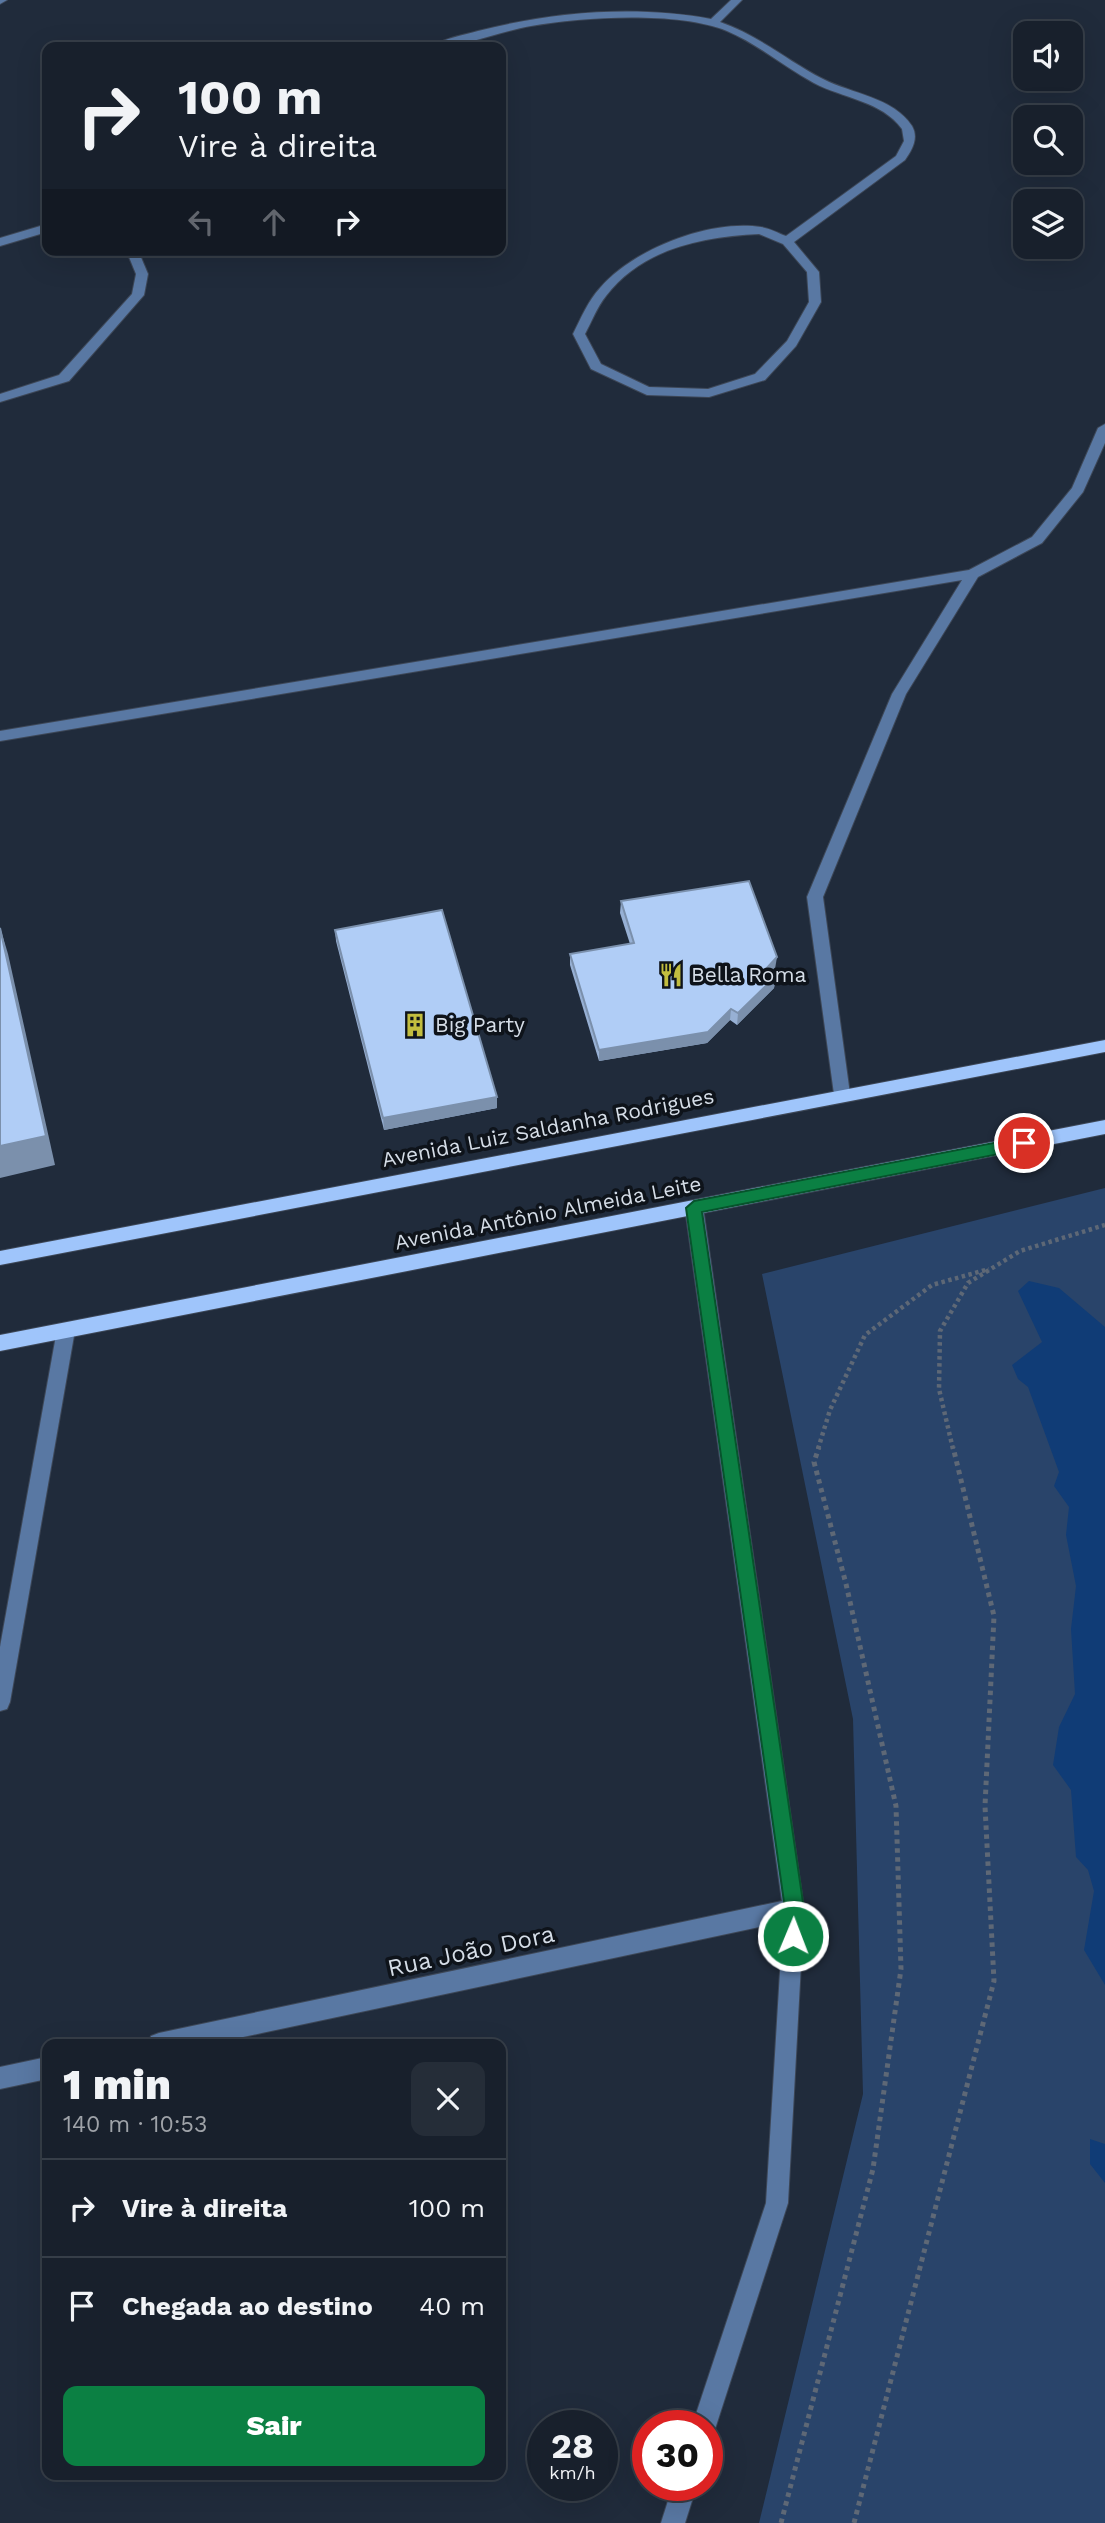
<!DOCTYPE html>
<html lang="pt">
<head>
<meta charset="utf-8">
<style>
	:root { --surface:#18202c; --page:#252d38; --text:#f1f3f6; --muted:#9fa3a9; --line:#363e48; --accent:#0b8043 }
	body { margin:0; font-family:"Work Sans",sans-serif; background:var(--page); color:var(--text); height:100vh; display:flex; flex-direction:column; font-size:26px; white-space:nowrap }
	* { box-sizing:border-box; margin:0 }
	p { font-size:23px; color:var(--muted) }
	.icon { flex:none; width:38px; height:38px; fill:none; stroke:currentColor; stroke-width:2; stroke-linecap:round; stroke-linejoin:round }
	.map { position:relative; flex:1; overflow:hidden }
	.side { position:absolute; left:42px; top:2039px; width:464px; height:441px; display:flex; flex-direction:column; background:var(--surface); border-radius:14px; box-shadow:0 7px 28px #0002,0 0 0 2px var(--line) }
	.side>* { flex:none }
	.banner { position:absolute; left:42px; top:42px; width:464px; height:214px; border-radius:14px; box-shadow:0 7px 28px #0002,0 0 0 2px var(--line); background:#18202c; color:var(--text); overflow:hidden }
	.tools { position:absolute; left:1013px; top:21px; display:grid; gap:14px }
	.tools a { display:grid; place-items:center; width:70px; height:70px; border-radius:14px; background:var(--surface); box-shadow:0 7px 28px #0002,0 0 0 2px var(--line); font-size:35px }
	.speed { position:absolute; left:527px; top:2410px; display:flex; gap:14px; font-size:35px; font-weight:700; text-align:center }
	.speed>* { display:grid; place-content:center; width:91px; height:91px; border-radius:50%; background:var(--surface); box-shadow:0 7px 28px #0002,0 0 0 2px var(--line); line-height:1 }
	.speed small { font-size:18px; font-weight:400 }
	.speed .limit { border:10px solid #d22; background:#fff; color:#111 }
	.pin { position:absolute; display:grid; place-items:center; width:60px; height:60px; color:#fff; margin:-30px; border:4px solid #fff; border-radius:50%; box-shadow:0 2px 7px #0007 }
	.me { position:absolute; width:77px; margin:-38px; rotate:1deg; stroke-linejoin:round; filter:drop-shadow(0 0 5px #0008) }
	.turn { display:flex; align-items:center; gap:24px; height:147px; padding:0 21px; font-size:32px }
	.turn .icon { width:91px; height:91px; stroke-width:2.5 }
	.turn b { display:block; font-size:49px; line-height:60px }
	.lanes { display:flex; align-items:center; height:66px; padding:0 21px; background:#0003; justify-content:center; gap:35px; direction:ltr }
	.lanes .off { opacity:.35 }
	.round { display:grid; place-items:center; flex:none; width:74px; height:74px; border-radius:14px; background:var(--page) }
	.headline { display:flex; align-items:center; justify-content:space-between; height:119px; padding:0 21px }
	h1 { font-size:42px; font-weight:800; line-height:52px }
	.action { display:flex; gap:14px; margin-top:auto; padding:14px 21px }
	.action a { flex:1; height:80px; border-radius:14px; background:var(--accent); color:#fff; font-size:28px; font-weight:800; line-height:80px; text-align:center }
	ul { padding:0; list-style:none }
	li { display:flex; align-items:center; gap:21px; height:98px; padding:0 21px; border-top:2px solid var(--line) }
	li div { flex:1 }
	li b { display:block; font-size:26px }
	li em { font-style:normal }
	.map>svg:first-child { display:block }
	.green { fill:#29446a }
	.water { fill:#103c76 }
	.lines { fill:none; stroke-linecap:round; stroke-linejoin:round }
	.minor-casing { stroke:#3d4757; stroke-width:2 }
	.major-casing { stroke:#3d4757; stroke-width:2 }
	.path-far1 { stroke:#5e6876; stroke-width:4.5; stroke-dasharray:3.5 3.5; stroke-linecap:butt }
	.path { stroke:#5e6876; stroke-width:5; stroke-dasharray:4.5 4.5; stroke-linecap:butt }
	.minor { fill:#5978a3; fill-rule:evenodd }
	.major { fill:#9fc5fb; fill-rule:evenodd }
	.wall { fill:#97b0d4 }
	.shaded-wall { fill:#7b90ac }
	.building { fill:#b0cdf6; stroke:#7b90ac; stroke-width:2 }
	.route { fill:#0b8043; stroke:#07532c; stroke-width:2 }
	.labels { text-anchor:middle; stroke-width:7; stroke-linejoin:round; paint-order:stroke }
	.poi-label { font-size:21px; fill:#d5dde7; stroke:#0e131a; text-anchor:start }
	.street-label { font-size:21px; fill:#d5dde7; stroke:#0e131a }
	.near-street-label { font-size:24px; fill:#d5dde7; stroke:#0e131a }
</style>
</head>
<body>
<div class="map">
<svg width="1105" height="2523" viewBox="0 0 1105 2523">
	<rect width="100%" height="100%" fill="#202b3b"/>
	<polygon class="green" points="1105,1188 1105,2523 759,2523 863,2094 853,1719 762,1274"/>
	<g class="water">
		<polygon points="1029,1281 1059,1288 1105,1327 1105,1985 1084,1950 1094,1891 1088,1870 1076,1857 1071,1790 1053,1765 1059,1727 1075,1694 1071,1629 1076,1586 1066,1535 1069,1507 1054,1486 1059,1472 1028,1387 1018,1379 1012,1365 1042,1342 1018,1291"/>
		<polygon points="1090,2139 1105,2144 1105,2183 1090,2164"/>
	</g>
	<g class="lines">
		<g class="minor-casing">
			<g id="minor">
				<polygon points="0,0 7,0 0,4"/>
				<path d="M731,0H742L720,22C758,35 788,61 823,79C852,94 893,97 912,126C919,138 912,150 905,160L794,242L819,272L821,302L796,346L765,380L709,397L647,395L591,369L573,334C581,318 588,301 600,288C633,249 710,219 761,227C769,228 778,233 786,236L896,156L904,141L902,129C882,101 842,98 814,83C784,67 758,44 727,31C677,11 583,17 531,26C501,31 461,48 432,47C444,38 464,35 478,31C553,12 634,5 711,19ZM759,234L783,244L807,272L809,302L787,341L755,374L708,389L649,387L601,364L585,334C592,321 597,307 606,296C643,248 702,237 759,234Z"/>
				<polygon points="47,224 47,232 0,246 0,238"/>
				<polygon points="120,250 135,250 140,255 148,274 144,295 69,381 0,402 0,394 59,375 132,294 136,274 129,257"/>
				<polygon points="1105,424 1105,443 1083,492 1042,543 978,577 906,694 823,897 850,1094 842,1100 834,1094 807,897 892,694 962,580 0,741 0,731 969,570 1032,537 1072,488 1098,428"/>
				<polygon points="694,1201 700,1203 703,1208 804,1909 788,2203 716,2426 712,2434 707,2437 707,2426 692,2426 766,2203 783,1922 210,2044 148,2044 151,2036 159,2033 782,1901 685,1208 688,1203"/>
				<polygon points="66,1323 72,1325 75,1330 10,1702 7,1709 0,1711 0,1647 57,1330 60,1325"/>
				<polygon points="47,2057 47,2079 0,2089 0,2067"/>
				<polygon points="673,2485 697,2485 685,2523 661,2523"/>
			</g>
		</g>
		<g class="major-casing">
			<g id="major">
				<polygon points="1105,1040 1105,1052 0,1265 0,1251"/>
				<polygon points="1105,1120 1105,1134 0,1351 0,1335"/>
			</g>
		</g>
		<g class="path-far1">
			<polyline points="818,1449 830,1410 865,1335 932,1285 989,1269"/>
			<polyline points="953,1449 939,1389 940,1331 968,1283 1020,1251 1105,1225"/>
		</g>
		<g class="path">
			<polyline points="781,2523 873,2169 901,1969 896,1806 846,1584 814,1462 819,1447"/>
			<polyline points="854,2523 994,1981 985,1806 994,1616 953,1447"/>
		</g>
		<use href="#minor" class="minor"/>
		<use href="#major" class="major"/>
	</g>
	<g class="wall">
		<polygon points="621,901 775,969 771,973 776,976 774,988 737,1025 730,1020 707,1043 599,1061 570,965 570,954 630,944 620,913"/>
		<polygon points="335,930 497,1108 384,1130 336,941"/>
	</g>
	<g class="shaded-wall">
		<polygon points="0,927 8,954 55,1165 0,1178"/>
		<polygon points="777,957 775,969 763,981 765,970"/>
		<polygon points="776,976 774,988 737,1025 738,1013"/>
		<polygon points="731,1009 730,1020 707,1043 599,1061 599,1050"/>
		<polygon points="497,1097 497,1108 384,1130 383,1118"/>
	</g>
	<g class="building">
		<polygon points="749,881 777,957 765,970 776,976 738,1013 731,1009 708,1032 599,1050 570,954 634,943 621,901"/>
		<polygon points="442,910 497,1097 383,1118 335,930"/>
		<polygon points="0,928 46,1136 0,1146"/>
	</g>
	<polygon class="route" points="1024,1137 1031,1143 1024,1149 702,1212 804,1909 799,1943 793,1946 786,1943 783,1936 785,1909 686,1208 694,1201"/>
	<defs>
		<g id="restaurant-bare" transform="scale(1.89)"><path d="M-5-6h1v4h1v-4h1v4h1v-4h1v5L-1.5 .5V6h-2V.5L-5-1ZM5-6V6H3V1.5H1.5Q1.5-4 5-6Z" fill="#c2bd3f" stroke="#0e131a" stroke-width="2.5" paint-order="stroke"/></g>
		<g id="building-bare" transform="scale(1.89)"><path d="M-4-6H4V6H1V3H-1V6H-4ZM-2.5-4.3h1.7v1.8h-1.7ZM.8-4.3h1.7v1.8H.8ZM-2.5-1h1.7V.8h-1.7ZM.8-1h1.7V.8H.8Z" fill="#c2bd3f" stroke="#0e131a" stroke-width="2.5" paint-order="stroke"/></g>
	</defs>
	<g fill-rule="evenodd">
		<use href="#restaurant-bare" x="671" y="975"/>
		<use href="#building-bare" x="415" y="1025"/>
	</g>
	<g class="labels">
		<g class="poi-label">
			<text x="691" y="982">Bella Roma</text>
			<text x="435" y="1032">Big Party</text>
		</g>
		<g class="street-label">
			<text transform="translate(548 1128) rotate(-11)" y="7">Avenida Luiz Saldanha Rodrigues</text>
			<text transform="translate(548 1213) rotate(-11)" y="7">Avenida Antônio Almeida Leite</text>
		</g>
		<g class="near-street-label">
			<text transform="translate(471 1951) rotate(-12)" y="8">Rua João Dora</text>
		</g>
	</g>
</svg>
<div class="tools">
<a><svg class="icon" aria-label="sound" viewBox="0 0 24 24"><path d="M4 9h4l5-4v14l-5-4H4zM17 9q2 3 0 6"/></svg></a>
<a><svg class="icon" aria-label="search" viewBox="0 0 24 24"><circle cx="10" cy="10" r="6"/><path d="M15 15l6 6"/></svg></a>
<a><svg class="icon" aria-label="layers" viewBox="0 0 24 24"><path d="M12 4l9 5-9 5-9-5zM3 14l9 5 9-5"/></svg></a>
</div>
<div class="speed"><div>28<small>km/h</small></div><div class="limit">30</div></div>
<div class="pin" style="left:1024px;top:1143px;background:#d93025"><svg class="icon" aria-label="arrive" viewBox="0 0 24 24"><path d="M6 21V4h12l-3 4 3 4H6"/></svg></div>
<svg class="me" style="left:793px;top:1936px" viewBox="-20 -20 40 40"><circle r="17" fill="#0b8043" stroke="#fff" stroke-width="3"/><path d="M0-11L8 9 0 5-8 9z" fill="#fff"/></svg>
<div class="banner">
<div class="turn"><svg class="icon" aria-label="right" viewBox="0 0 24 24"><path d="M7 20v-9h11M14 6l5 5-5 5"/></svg><div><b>100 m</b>Vire à direita</div></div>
<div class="lanes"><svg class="icon off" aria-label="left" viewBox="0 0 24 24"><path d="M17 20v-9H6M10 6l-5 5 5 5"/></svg><svg class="icon off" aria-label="ahead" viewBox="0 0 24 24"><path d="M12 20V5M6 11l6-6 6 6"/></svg><svg class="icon" aria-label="right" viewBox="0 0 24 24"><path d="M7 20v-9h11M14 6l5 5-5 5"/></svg></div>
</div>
<section class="side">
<div class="headline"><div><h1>1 min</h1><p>140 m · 10:53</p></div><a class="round"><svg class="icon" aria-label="close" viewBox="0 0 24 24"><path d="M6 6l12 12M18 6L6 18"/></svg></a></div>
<ul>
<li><svg class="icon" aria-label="right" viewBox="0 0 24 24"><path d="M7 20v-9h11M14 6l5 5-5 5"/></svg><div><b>Vire à direita</b></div><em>100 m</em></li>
<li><svg class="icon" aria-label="arrive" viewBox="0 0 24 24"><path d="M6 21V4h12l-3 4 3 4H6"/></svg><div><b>Chegada ao destino</b></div><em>40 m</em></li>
</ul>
<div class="action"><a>Sair</a></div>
</section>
</div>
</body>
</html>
